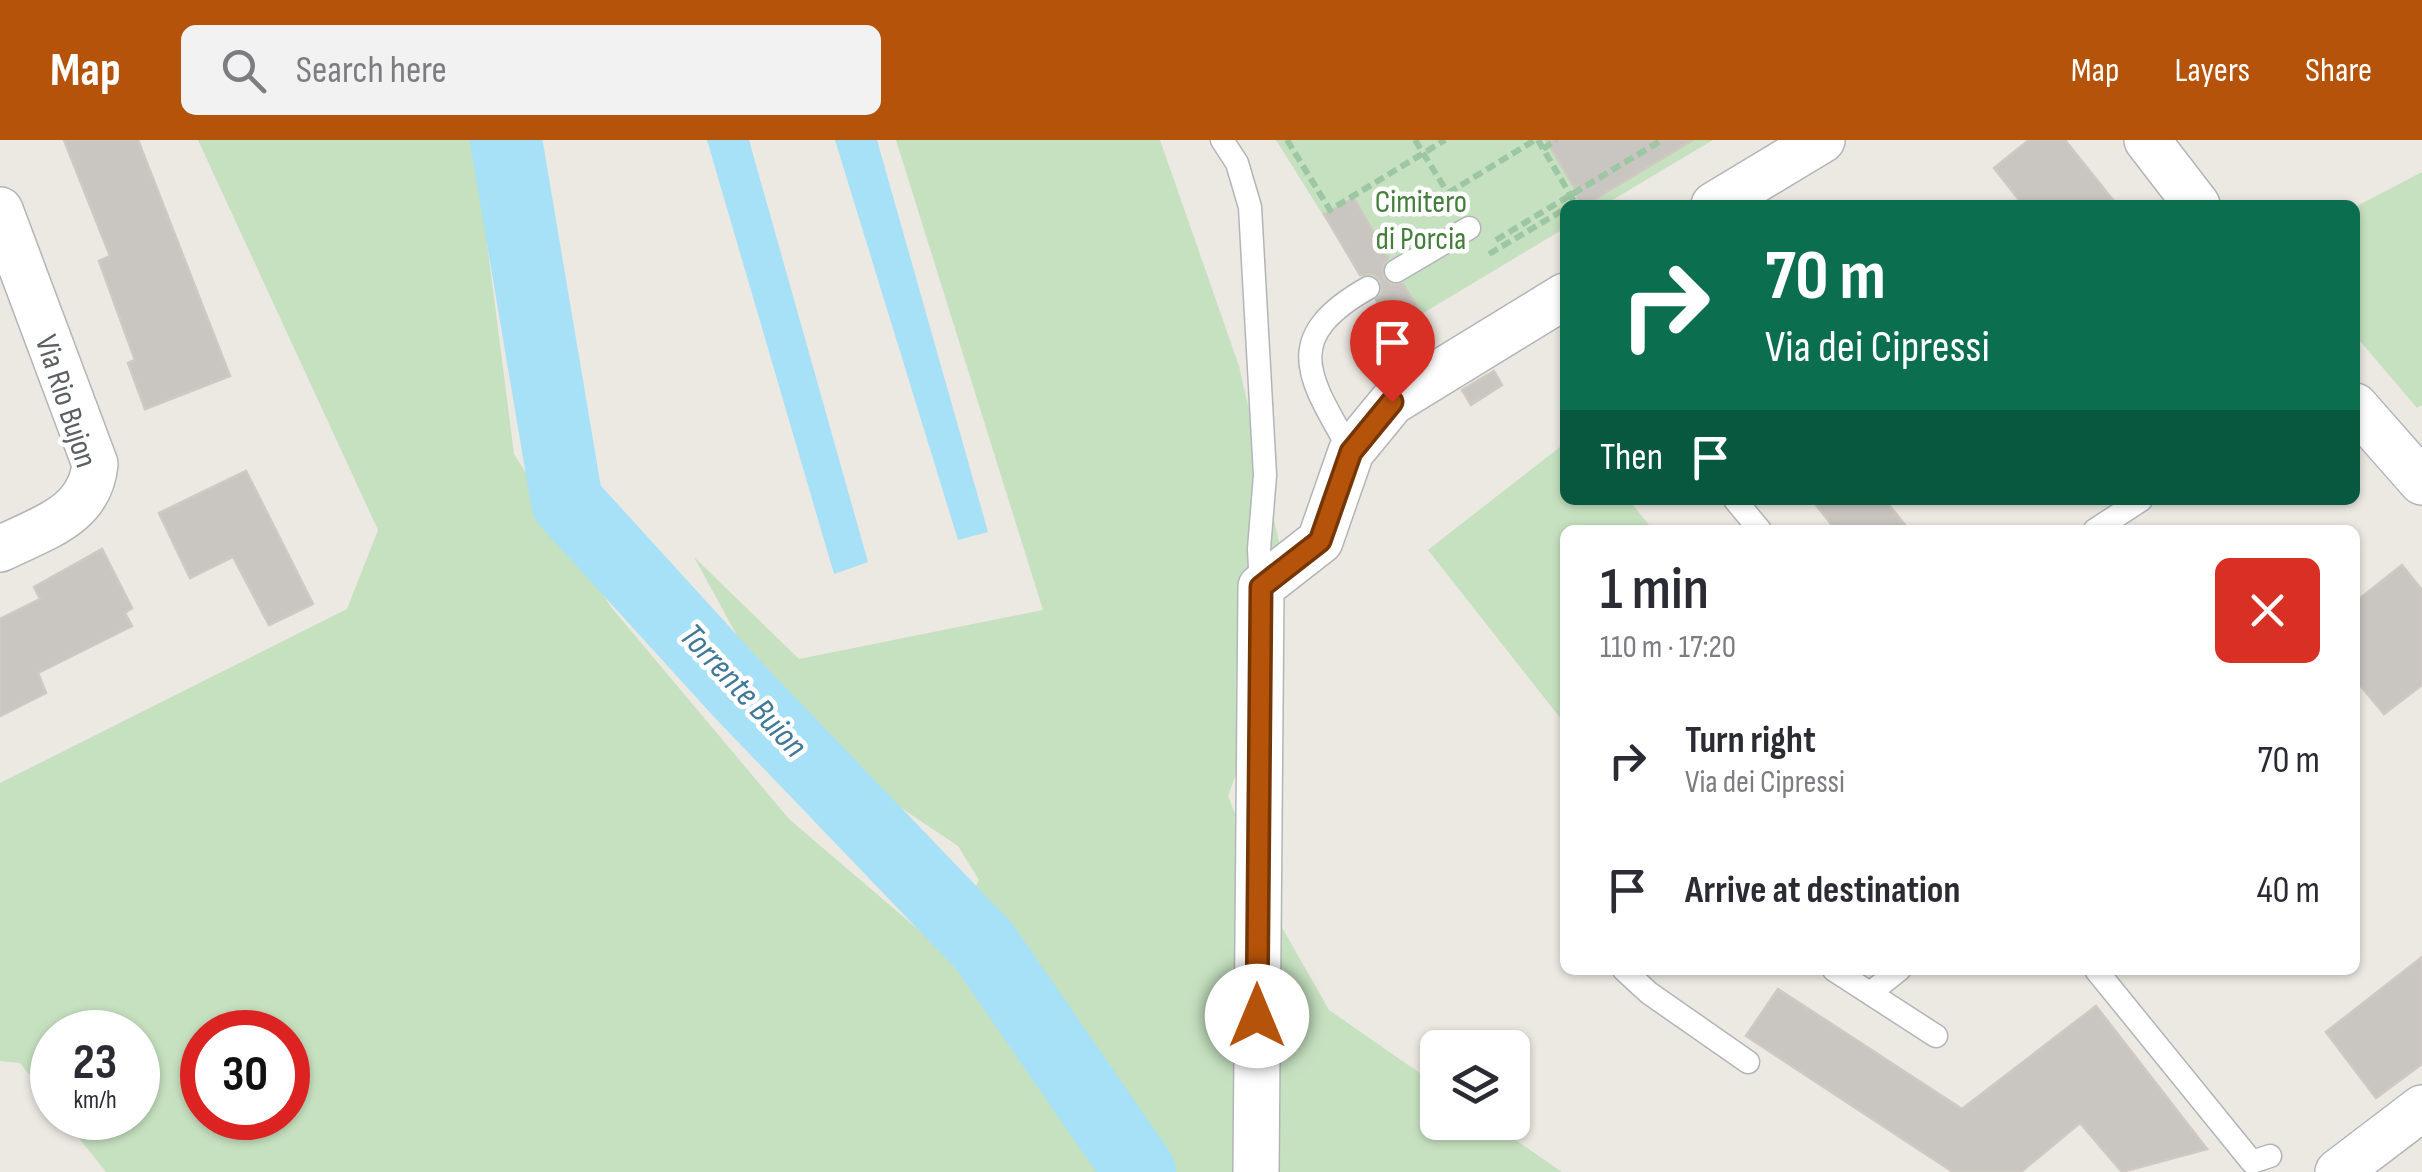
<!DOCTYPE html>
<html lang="en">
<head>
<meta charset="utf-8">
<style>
	:root { --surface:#fff; --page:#f2f2f3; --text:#2b2b33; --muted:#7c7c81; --accent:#b45309 }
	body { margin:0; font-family:"Sofia Sans Condensed",sans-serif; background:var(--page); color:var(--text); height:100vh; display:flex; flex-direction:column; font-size:38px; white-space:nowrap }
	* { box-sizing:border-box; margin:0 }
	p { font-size:32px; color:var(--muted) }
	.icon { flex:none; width:55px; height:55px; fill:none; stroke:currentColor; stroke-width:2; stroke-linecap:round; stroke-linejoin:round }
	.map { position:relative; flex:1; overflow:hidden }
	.drawer { position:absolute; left:1560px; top:385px; width:800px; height:450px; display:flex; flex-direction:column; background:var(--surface); border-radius:15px; box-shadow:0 2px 8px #0004 }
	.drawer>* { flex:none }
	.hud { position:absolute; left:1560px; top:60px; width:800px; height:305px; border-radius:15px; box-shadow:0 2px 8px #0004; background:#0b6e4f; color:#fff; overflow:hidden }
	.fabs { position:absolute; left:1420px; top:890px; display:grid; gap:20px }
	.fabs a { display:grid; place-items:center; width:110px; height:110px; border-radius:15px; background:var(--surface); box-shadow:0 2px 8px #0004; font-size:50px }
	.speed { position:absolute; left:30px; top:870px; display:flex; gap:20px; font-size:50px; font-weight:700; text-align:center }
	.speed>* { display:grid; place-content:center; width:130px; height:130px; border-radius:50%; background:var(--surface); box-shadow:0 2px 8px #0004; line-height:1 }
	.speed small { font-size:25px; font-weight:400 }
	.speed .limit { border:15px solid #d22; background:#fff; color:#111 }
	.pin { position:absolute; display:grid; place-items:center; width:85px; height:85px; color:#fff; margin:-102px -42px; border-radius:50% 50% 50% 0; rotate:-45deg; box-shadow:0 0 10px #0007 }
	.pin .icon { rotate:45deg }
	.me { position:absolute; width:110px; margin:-55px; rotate:0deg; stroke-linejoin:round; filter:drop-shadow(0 0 8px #0008) }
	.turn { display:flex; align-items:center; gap:35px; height:210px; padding:0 40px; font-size:45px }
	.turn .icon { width:130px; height:130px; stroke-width:2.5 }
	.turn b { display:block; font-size:70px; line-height:85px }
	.then { display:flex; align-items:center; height:95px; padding:0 40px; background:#0003; gap:20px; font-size:38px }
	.round { display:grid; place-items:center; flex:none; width:105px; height:105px; border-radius:15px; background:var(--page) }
	.headline { display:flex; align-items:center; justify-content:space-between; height:170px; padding:0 40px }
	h1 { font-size:60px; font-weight:600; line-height:75px }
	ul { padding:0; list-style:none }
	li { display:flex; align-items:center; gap:30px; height:130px; padding:0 40px }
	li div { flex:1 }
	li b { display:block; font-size:38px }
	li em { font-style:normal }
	header { display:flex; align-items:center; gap:60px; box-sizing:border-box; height:140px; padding:0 50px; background:var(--accent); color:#fff }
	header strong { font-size:48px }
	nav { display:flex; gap:55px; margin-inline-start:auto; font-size:35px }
	.search { width:700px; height:90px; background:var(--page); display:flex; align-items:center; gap:25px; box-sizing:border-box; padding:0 35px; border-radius:15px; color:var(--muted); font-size:38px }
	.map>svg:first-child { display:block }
	.green { fill:#c6e1c0; fill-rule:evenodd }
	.water { fill:#a6e1f7 }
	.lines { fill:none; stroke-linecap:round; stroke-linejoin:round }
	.river { stroke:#a6e1f7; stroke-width:72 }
	.building { fill:#c9c5c0; stroke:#d0c9c1; stroke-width:2.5 }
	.service-casing { stroke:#b2b5b8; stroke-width:25 }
	.minor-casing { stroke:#b2b5b8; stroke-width:48 }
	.path { stroke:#9dc6a2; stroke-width:6; stroke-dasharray:10 5; stroke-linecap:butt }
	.service { stroke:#fff; stroke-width:22 }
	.minor { stroke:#fff; stroke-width:45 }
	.route-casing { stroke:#753606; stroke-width:25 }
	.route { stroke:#b45309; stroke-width:18 }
	.labels { text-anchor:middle; stroke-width:9; stroke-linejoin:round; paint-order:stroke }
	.park-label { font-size:32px; fill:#437f3b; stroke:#fff }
	.street-label { font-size:32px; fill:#5a5f61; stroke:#fff }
	.water-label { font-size:35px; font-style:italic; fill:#407897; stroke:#fff }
</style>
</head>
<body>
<header>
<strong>Map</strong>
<div class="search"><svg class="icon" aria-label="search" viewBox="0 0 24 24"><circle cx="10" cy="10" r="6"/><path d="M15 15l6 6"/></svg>Search here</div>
<nav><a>Map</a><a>Layers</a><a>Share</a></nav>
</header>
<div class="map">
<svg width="2422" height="1032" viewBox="0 0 2422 1032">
	<rect width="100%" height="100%" fill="#ece8e2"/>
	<g class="green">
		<path d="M198,0H481L480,48L514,314L611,467L789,679L1003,862L1082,903L1034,862L989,809L965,767L979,740L958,706L791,594L694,417L799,519L1043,470L896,0H1160L1239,226L1280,406L1269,544L1228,656L1276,777L1329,870L1437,945L1438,982L1491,983L1562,1032H106L63,978H138V892H52V964L20,923L0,921V643L347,469L378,390ZM202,892H288V978H202Z"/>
		<polygon points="1276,0 1713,0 1604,65 1565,65 1565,88 1395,190"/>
		<polygon points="2422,32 2422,265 2417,268 2355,195 2355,67"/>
		<polygon points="1565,303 1565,360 1629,360 1653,390 1565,390 1565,584 1428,410"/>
	</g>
	<g class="water">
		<polygon points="707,0 749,0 868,422 834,434"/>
		<polygon points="835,0 877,0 988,392 958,400"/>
	</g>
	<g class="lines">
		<polyline class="river" points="506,0 567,362 741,553 984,806 1140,1032"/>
	</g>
	<g class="building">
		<polygon points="64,0 138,0 230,236 145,269 128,223 135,220 99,121 110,116"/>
		<polygon points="1546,0 1693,0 1585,65 1580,65 1576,50"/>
		<polygon points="2029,0 2065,0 2117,65 2023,65 1994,28"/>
		<polygon points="1354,58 1388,118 1383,125 1383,138 1390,144 1403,144 1421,174 1395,190 1376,160 1382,154 1381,141 1374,134 1360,135 1324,74"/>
		<polygon points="1494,231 1502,245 1471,265 1462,250"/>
		<polygon points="246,331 313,464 269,485 233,417 190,438 159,373"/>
		<polygon points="1812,360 1885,360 1909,390 1836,390"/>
		<polygon points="102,409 132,468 125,473 132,486 38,533 46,553 0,576 0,479 40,459 34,447"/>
		<polygon points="2402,425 2422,450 2422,545 2384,574 2355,539 2355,462"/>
		<polygon points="2422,817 2422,924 2376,958 2326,892"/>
		<polygon points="1778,849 1962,969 2096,866 2207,1009 2122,1032 2080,983 2021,1032 1953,1032 1746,896"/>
	</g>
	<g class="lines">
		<g class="service-casing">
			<g id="service">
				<polyline points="1222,0 1237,23 1250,67 1265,335 1259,409 1261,447"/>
				<polyline points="1396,131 1469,88"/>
				<path d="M1351,312C1310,239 1278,199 1368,148"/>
				<polyline points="1735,360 1760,390"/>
				<polyline points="2095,390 2141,360"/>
				<polyline points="1624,830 1649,853 1748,922"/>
				<polyline points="1834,830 1936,896"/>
				<polyline points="2096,830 2252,1022 2270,1016"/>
				<polyline points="1870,853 1899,830"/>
			</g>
		</g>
		<g class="minor-casing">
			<g id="minor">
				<polyline points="2147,0 2197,65"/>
				<polyline points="1714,65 1822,0"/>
				<path d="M0,70L95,324C90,376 42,388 0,409"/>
				<polyline points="2355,266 2422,342"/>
				<polyline points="1256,1032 1261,447 1320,401 1351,312 1392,262 1565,156"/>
				<polyline points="2338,1032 2422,968"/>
			</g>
		</g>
		<g class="path">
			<polyline points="1287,0 1330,70 1445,0"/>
			<polyline points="1415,0 1454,63"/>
			<polyline points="1538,0 1575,63 1571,65"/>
			<polyline points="1543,9 1556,0"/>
			<polyline points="1448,53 1535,0"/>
			<polyline points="1496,100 1662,0"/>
			<polyline points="1489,114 1565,69"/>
		</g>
		<use href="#service" class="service"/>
		<use href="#minor" class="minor"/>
	</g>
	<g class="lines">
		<g class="route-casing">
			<polyline id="route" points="1257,876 1261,447 1320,401 1351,312 1392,262"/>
		</g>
		<use href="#route" class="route"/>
	</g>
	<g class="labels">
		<g class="park-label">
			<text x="1421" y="72">Cimitero<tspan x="1421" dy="37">di Porcia</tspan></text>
		</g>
		<g class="street-label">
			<text transform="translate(67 261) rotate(72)" y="11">Via Rio Bujon</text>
		</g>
		<g class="water-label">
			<text transform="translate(744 550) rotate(47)" y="12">Torrente Buion</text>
		</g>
	</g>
</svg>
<div class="fabs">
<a><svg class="icon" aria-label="layers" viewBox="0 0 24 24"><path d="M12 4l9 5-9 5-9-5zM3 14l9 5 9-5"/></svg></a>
</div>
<div class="speed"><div>23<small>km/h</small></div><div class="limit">30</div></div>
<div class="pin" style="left:1392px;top:262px;background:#d93025"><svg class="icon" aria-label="arrive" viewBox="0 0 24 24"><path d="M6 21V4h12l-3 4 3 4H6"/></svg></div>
<svg class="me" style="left:1257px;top:876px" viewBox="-20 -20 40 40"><circle r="19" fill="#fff"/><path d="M0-13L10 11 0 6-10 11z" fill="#b45309"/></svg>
<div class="hud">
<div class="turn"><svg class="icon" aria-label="right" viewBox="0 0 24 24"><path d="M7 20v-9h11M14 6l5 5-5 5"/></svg><div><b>70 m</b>Via dei Cipressi</div></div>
<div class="then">Then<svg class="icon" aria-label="arrive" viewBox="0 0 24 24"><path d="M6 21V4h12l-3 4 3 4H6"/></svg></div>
</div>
<section class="drawer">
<div class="headline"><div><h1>1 min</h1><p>110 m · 17:20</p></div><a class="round" style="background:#d93025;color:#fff"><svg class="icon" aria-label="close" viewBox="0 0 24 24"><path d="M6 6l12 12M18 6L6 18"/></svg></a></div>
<ul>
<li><svg class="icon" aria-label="right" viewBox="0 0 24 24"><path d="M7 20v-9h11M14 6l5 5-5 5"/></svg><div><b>Turn right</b><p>Via dei Cipressi</p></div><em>70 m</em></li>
<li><svg class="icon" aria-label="arrive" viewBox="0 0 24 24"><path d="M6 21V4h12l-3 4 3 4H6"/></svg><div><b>Arrive at destination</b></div><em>40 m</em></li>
</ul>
</section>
</div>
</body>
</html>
